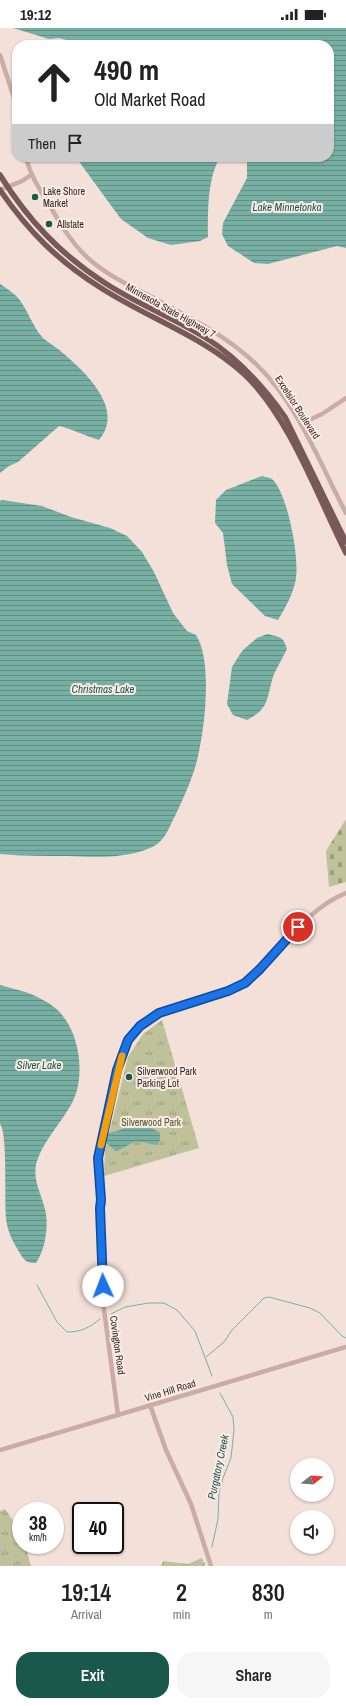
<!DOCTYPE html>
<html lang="en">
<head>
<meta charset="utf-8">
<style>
	:root { --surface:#fff; --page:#f6f6f6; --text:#222; --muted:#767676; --accent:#1b584c }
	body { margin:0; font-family:"Archivo Narrow",sans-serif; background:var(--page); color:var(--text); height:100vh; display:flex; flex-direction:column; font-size:15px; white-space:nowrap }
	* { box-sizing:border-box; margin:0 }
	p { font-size:13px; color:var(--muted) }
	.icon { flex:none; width:22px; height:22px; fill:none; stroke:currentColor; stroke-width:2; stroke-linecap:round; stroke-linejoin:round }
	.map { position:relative; height:1538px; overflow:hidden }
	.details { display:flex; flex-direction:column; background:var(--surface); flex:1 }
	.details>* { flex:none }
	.top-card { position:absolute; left:12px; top:12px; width:322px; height:122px; border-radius:16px; box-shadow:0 1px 3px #0004; background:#fff; color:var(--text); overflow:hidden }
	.needle { width:26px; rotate:73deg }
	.controls { position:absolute; left:290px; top:1430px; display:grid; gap:8px }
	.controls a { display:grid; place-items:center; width:44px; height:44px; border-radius:50%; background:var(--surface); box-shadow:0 1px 3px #0004; font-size:20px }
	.speed { position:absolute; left:12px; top:1474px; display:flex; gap:8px; font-size:20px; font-weight:700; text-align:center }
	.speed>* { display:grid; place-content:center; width:52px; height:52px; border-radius:50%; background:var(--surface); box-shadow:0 1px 3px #0004; line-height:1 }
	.speed small { font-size:10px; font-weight:400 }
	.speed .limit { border:2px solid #111; border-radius:6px; background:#fff; color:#111 }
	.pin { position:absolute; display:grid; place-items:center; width:34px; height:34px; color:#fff; margin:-17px; border:2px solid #fff; border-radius:50%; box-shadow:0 1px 4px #0007 }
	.me { position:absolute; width:44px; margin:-22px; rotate:358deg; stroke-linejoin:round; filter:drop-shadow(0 0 3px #0008) }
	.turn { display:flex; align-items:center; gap:14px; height:84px; padding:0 16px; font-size:18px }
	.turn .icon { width:52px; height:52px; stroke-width:2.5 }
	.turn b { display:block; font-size:28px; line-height:34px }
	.then { display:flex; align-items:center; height:38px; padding:0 16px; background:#0003; gap:8px; font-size:15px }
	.eta { display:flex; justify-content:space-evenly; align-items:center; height:68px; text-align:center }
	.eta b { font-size:24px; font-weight:600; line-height:28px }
	.button { display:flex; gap:8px; margin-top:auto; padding:8px 16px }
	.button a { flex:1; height:46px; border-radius:16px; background:var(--accent); color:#fff; font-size:16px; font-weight:600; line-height:46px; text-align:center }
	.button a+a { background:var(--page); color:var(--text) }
	.status { display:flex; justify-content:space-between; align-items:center; height:28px; padding:0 20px; background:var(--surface); direction:ltr }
	.status svg { height:11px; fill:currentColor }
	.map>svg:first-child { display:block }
	.cemetery { fill:url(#cemetery-stones) }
	.park { fill:url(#park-tufts) }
	.water { fill:url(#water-rules) }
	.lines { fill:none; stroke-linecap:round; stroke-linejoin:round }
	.stream { stroke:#77b0a3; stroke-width:1 }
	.minor { stroke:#caaca5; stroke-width:4.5 }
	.major { stroke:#785957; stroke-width:5.5 }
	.route-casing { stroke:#114b97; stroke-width:10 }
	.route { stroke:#1a73e8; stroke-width:7 }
	.slow { stroke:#f59e0b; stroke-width:7 }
	.poi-dot { fill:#1b584c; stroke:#faebe5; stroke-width:1.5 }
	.labels { text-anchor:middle; stroke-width:4; stroke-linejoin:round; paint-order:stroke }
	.poi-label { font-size:10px; fill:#362726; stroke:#faebe5; text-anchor:start }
	.street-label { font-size:10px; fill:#362726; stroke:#faebe5 }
	.park-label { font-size:10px; fill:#50542a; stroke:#faebe5 }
	.water-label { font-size:11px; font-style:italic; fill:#1b584c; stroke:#faebe5 }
</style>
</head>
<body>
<div class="status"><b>19:12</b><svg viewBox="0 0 49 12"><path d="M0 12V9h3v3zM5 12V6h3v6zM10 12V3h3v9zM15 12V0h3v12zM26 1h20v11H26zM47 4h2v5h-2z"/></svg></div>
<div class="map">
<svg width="346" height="1538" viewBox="0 0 346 1538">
	<defs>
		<pattern id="cemetery-stones" width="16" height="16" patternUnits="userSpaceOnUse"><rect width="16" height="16" fill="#bec199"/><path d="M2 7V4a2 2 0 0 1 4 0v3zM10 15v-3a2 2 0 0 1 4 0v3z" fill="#9b9d7d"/></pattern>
		<pattern id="park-tufts" width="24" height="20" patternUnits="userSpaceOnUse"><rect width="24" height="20" fill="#bec199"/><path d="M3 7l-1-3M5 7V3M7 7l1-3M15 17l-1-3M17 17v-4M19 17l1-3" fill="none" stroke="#9b9d7d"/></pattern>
		<pattern id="water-rules" width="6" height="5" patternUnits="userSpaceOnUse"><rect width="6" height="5" fill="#77b0a3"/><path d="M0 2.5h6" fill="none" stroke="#628f85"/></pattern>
	</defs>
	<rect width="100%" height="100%" fill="#f2e0d9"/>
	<polygon class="cemetery" points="346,791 346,854 329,859 326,823"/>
	<g class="park">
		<polygon points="162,992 199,1120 104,1148 105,1122 128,1029 143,1006"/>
		<polygon points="5,1481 21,1504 21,1517 25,1517 31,1538 0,1538 0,1483"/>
		<polygon points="202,1530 205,1538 161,1538 163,1533 188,1536"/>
	</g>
	<g class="water">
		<polygon points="13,0 346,0 346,220 337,218 268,236 254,235 228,218 222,206 223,195 247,150 247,129 329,129 329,17 79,17 77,15 59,10 49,11"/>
		<path d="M78,129H220C207,152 208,183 208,209L200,213L171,217L148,210L121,191L80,135Z"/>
		<path d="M0,256C6,260 14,265 19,271C28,283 33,299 43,310C47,314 53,317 58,321C81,340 127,380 99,412C85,408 73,401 59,398L18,434L9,438L0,445Z"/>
		<path d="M262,448C265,449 270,449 273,452C288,467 301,535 295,555C292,568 285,580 278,592L265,588L232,556L227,537L223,505L215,495L216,472L226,462Z"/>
		<path d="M2,472L42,478L71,489L110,500L127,508L142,524L154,544L173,585L187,603L196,607C214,635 204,712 194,743C189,758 182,773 175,788C168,801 165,814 150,820C124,831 94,829 67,828C44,828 22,828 0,826V473Z"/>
		<path d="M267,606C280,609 283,608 287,621C283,629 278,638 274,646C266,669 271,680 247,692L233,687L227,676L232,639L242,623L257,610Z"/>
		<path d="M0,957C14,961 30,964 43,972C49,975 58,981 62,987C80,1008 85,1048 73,1073C63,1093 43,1113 37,1133C31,1152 43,1168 46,1186C48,1202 45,1222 36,1235C25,1236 23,1230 18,1222C12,1212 7,1202 6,1190C4,1173 8,1106 0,1096Z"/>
		<path d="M139,1096L147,1097L160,1105V1112L157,1117C150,1117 142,1112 134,1114C128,1116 123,1121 116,1123L106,1115L108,1105C119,1104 128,1097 139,1096Z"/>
	</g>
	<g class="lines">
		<g class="stream">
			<path d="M37,1257L57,1294L67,1304C81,1304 89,1300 100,1291"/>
			<polyline points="111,1286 125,1279 149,1275 164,1275 177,1282 195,1303 212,1348"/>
			<polyline points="206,1329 224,1314 232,1302 264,1270 269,1269 310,1280 320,1285 342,1308 346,1310"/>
			<polyline points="212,1519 218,1491 219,1464 223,1450 231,1430 234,1402 233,1389 220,1365"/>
			<polyline points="203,1538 205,1535"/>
		</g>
		<g class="minor">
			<polyline points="0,27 17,79"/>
			<path d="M26,129C30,147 40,162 50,178C61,197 72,216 89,231C106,246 126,256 146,266C185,287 225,306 257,337C299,378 319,434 346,485"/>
			<polyline points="0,162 22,153 31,147"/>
			<polyline points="301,396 322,386 346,370"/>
			<polyline points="150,1377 166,1422 191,1476 211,1538"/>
			<path d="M118,1387L103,1274L100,1180C103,1164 98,1148 98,1132C99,1119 104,1104 107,1091C112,1065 115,1035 128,1012C135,1001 147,990 160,984C186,971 224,971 247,953C283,925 303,882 346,865"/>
			<polyline points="0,1422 346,1319"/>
		</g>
		<g class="major">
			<path d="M0,147C28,192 60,226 105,255C137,276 174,290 206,310C238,330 263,358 285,389L346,514"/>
			<path d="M0,162C28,203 58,233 101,260C149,291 203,308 245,347C290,390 318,470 346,525"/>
		</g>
	</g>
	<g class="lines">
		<g class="route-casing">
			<polyline id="route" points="103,1258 100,1180 101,1172 98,1130 117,1042 128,1012 140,998 159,985 228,963 245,955 260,941 298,899"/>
		</g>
		<use href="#route" class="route"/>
		<polyline class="slow" points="101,1117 122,1028"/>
	</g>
	<g class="poi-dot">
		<circle cx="35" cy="169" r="4"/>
		<circle cx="49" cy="196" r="4"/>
		<circle cx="129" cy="1049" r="4"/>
	</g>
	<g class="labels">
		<g class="poi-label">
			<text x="43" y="167">Lake Shore<tspan x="43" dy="12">Market</tspan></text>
			<text x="57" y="200">Allstate</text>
			<text x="137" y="1047">Silverwood Park<tspan x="137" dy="12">Parking Lot</tspan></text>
		</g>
		<g class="street-label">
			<text transform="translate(171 282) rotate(29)" y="4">Minnesota State Highway 7</text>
			<text transform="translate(298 379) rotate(57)" y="4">Excelsior Boulevard</text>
			<text transform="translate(118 1317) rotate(82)" y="4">Covington Road</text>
			<text transform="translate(170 1362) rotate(-17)" y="4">Vine Hill Road</text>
		</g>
		<g class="park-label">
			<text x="151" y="1098">Silverwood Park</text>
		</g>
		<g class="water-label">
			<text x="287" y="183">Lake Minnetonka</text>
			<text x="103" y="665">Christmas Lake</text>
			<text x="39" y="1041">Silver Lake</text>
			<text transform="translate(218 1439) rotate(-78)" y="4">Purgatory Creek</text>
		</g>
	</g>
</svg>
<div class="controls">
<a><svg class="needle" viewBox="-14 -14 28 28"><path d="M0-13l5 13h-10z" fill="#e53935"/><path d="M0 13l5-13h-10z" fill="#767676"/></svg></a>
<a><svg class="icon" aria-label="sound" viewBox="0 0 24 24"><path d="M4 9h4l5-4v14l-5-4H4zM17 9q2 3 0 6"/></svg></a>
</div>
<div class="speed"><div>38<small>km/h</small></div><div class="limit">40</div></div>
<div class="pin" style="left:298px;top:899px;background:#d93025"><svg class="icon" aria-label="arrive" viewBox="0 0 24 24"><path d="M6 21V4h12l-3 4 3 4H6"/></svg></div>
<svg class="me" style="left:103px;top:1258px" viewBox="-20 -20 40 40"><circle r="19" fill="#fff"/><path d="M0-13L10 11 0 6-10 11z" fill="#1a73e8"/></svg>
<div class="top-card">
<div class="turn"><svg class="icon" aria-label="ahead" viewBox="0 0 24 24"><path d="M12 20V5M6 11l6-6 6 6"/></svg><div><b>490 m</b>Old Market Road</div></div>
<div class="then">Then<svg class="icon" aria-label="arrive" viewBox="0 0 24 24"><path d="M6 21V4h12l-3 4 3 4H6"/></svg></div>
</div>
</div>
<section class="details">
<div class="eta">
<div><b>19:14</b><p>Arrival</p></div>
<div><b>2</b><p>min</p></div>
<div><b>830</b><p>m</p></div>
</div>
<div class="button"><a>Exit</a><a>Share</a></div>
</section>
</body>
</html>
